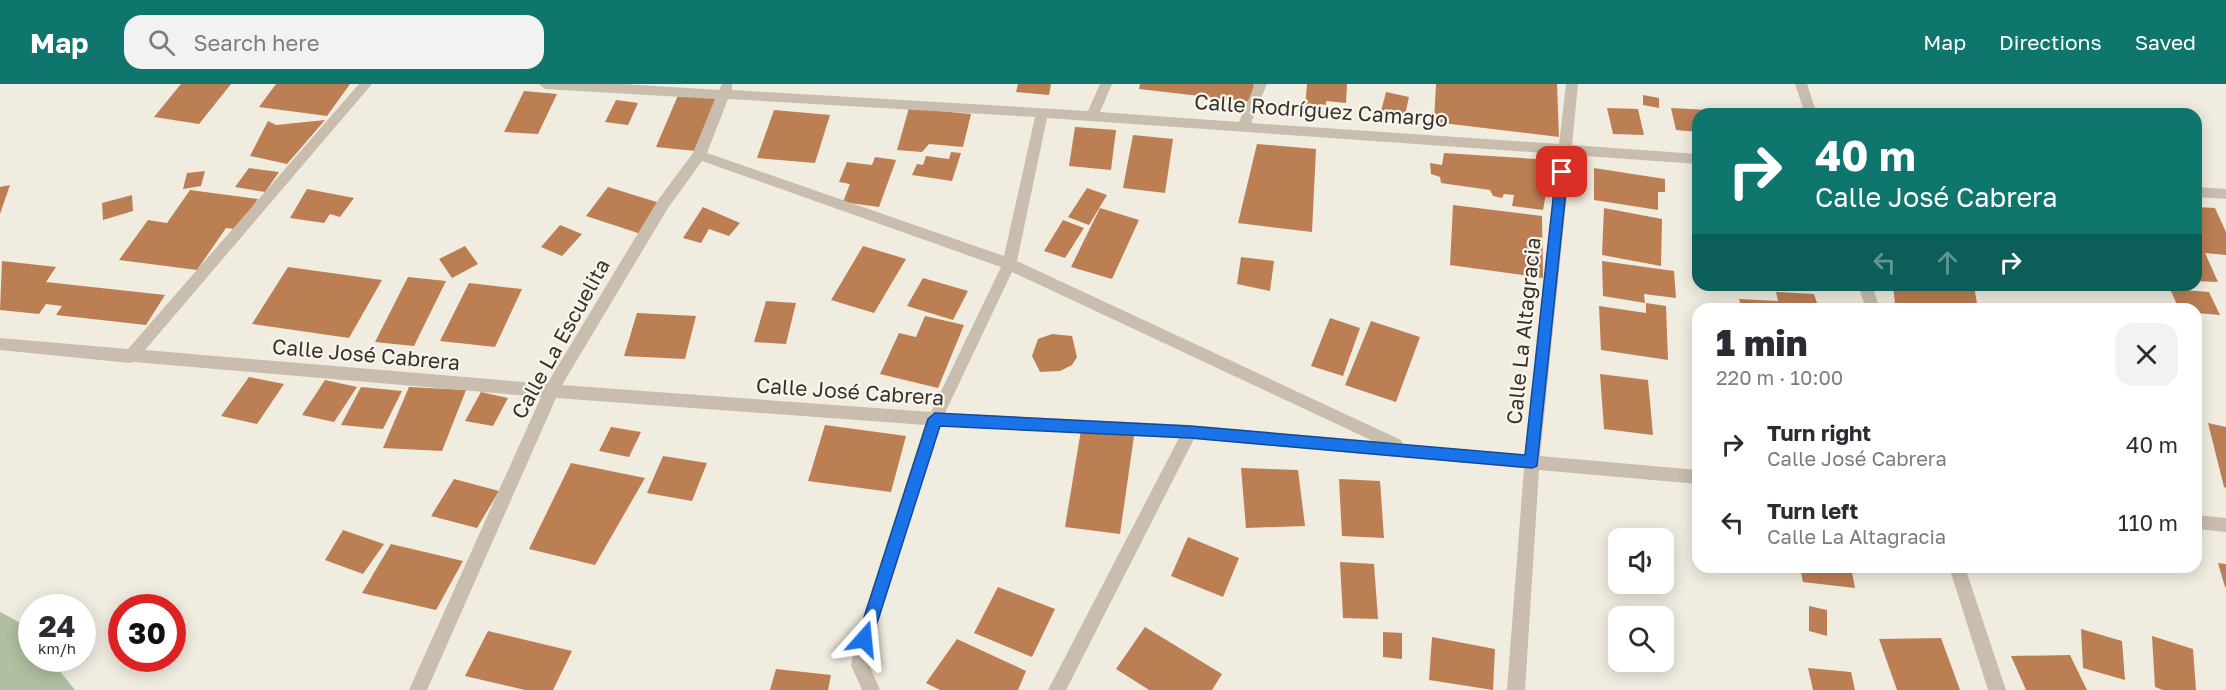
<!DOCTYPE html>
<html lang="en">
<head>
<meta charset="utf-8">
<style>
	:root { --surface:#fff; --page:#f2f2f3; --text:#2b2b33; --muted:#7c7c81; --accent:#0f766e }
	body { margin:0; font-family:"Golos Text",sans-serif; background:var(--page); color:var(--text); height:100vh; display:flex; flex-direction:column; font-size:22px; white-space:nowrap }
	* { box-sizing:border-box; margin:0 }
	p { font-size:20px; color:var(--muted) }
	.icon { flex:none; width:33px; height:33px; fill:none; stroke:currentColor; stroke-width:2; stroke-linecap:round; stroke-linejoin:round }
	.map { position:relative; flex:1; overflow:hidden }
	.side { position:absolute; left:1692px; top:219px; width:510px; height:270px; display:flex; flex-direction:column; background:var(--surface); border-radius:18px; box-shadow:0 3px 15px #0003 }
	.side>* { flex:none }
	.guide { position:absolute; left:1692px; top:24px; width:510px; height:183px; border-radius:18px; box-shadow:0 3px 15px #0003; background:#0f766e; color:#fff; overflow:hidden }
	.controls { position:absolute; left:1608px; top:444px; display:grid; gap:12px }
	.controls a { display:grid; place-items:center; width:66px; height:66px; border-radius:12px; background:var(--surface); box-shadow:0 3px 15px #0003; font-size:30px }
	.speed { position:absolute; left:18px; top:510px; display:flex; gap:12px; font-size:30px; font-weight:700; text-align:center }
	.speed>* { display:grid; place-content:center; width:78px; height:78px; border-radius:50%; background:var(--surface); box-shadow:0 3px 15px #0003; line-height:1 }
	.speed small { font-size:15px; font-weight:400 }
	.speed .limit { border:9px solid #d22; background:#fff; color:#111 }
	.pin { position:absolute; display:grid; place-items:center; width:51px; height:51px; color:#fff; margin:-26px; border-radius:12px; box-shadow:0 3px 9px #0006 }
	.me { position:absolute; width:66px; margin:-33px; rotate:18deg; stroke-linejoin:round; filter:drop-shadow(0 0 4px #0008) }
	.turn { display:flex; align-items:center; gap:21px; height:126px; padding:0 24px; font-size:27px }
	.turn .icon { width:78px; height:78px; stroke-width:2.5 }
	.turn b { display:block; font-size:42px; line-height:51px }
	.lanes { display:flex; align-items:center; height:57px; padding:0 24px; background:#0003; justify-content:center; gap:30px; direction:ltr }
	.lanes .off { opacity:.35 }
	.round { display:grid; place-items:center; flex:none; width:63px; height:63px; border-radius:18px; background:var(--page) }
	.headline { display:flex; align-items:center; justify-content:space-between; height:102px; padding:0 24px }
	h1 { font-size:36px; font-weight:800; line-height:45px }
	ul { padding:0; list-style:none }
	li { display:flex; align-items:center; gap:18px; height:78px; padding:0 24px }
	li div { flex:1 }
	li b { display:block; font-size:22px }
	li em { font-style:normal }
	header { display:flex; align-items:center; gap:36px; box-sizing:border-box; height:84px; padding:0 30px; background:var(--accent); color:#fff }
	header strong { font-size:28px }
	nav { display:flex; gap:33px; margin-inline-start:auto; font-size:21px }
	.search { width:420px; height:54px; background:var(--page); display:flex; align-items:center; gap:15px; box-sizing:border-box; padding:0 21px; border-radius:18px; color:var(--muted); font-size:22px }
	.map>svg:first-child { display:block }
	.green { fill:#b0bfa1 }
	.building { fill:#bc7f54 }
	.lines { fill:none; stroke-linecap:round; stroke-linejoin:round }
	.minor { fill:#c9bead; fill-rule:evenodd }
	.route { fill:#1a73e8; stroke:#114b97; stroke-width:1.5 }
	.labels { text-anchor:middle; stroke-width:4.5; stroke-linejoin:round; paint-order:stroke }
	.street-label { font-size:21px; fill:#37312b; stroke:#f9f5ec }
</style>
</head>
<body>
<header>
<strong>Map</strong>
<div class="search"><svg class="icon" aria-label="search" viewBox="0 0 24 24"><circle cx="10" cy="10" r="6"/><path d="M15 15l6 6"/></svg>Search here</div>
<nav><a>Map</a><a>Directions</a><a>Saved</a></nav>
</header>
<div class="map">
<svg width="2226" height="606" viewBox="0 0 2226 606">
	<rect width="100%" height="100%" fill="#f1ece0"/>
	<path class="green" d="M0,528C27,542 32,544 32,574L50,575L75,606H0Z"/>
	<g class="building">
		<polygon points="181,0 231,0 199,40 154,33"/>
		<polygon points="276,0 350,0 327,32 259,23"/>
		<polygon points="1018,0 1051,0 1049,11 1016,8"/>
		<polygon points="1140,0 1254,0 1252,18 1139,5"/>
		<polygon points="1307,0 1347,0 1346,19 1326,17 1326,21 1320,20 1319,26 1305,24"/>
		<polygon points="1436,0 1557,0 1559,53 1434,38"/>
		<polygon points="524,7 557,10 538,50 504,48"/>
		<polygon points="1386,8 1409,13 1405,31 1380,31"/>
		<polygon points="679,9 718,13 696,67 656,63"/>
		<polygon points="1643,11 1659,14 1659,24 1643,21"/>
		<polygon points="616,16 638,19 628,41 605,38"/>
		<polygon points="909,24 971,30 963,63 929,60 922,68 897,66"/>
		<polygon points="1607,24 1638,25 1644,51 1613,50"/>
		<polygon points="1671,24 1709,26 1710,30 1698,30 1698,48 1676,46"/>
		<polygon points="774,26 830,31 815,79 757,74"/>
		<polygon points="325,36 287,80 250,72 268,37 276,41"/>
		<polygon points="1075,43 1116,46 1111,86 1069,82"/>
		<polygon points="1133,51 1173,55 1165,109 1123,104"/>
		<polygon points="1257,60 1316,65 1312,148 1238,139"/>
		<polygon points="951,68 961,69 952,97 912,91 917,80 923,81 926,72 949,75"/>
		<polygon points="1444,69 1552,76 1543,126 1512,122 1514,111 1504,110 1502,114 1493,112 1490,106 1441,99 1440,93 1431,90 1430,79 1442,81"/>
		<polygon points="875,73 896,76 879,123 843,118 850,100 839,98 847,78 872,81"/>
		<polygon points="249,84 279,88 265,108 235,103"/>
		<polygon points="1594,84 1665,95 1665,108 1658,108 1658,126 1594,116"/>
		<polygon points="205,87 201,102 183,105 187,89"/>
		<polygon points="10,101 0,130 0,103"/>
		<polygon points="608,103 663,120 641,150 586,132"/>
		<polygon points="1087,104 1107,111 1089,141 1068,133"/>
		<polygon points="307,105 354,114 340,133 330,130 324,139 290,134"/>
		<polygon points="190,106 258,115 237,145 226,144 197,186 119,176 148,136 167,139"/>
		<polygon points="132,111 133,127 103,136 102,119"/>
		<polygon points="1453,121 1542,132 1543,194 1450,181"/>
		<polygon points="703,123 740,139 729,152 709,145 701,159 683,154"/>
		<polygon points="2196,123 2215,124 2226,148 2226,171 2205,169 2218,198 2196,197"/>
		<polygon points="1100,124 1139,136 1112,195 1071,183"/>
		<polygon points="1604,124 1662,135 1661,182 1602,171"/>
		<polygon points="1063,136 1084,144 1065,174 1044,167"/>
		<polygon points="560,141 582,150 562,172 541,163"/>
		<polygon points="465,162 478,180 452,194 439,175"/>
		<polygon points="863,162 906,175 874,229 831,216"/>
		<polygon points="1241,173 1274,177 1270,207 1237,200"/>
		<polygon points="2,177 56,183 46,198 165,211 146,241 56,231 62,222 46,220 39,230 0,226"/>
		<polygon points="1602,177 1674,187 1676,214 1644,210 1645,219 1603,212"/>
		<polygon points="288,183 382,196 349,254 252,240"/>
		<polygon points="408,193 446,197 414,262 375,258"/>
		<polygon points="923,194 968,207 953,236 907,222"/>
		<polygon points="469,199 522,205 495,263 440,257"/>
		<polygon points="1893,201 1974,202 1978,225 1925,225 1895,220"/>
		<polygon points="2170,205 2209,208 2220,231 2196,229 2196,225 2179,225"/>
		<polygon points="1776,208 1814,210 1817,219 1831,220 1832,225 1742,225 1739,215 1778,217"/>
		<polygon points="766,217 796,219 786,260 754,258"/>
		<polygon points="1646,219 1666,222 1668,276 1601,266 1599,222 1646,229"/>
		<polygon points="637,229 696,232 685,275 624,272"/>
		<polygon points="925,232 964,241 938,304 880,290 899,249 916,253"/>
		<polygon points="1330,234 1360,244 1343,292 1311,282"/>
		<polygon points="1371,237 1420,253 1396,318 1345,301"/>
		<polygon points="1052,250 1072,252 1077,273 1072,281 1060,287 1040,288 1032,272 1038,255"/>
		<polygon points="1600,290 1648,296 1653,351 1604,345"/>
		<polygon points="249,293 284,300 257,340 221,332"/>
		<polygon points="325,296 357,303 334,338 302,331"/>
		<polygon points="361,303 402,307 383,345 341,341"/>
		<polygon points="409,303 466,306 442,367 383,364"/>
		<polygon points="481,308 508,314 493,342 465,337"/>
		<polygon points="2208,339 2226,343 2226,404 2224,403"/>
		<polygon points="825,341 906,352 891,408 808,397"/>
		<polygon points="611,343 641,348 629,373 599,367"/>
		<polygon points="1081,346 1134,352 1120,450 1065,443"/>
		<polygon points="663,372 707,379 692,417 647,409"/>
		<polygon points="571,379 645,394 595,481 529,465"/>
		<polygon points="1241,384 1298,386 1305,442 1246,444"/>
		<polygon points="454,395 499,407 477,444 431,432"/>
		<polygon points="1339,395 1380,397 1384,454 1342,452"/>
		<polygon points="343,446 384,460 363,490 325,476"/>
		<polygon points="1188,453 1239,474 1223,513 1171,492"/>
		<polygon points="391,460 463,477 436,526 362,509"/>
		<polygon points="1340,478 1374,480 1378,535 1343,534"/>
		<polygon points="2218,479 2226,480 2226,503 2225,503"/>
		<polygon points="1800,483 1851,483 1855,504 1803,498"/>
		<polygon points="998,503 1055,525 1032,573 974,549"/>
		<polygon points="1809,522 1827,526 1827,552 1809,547"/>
		<polygon points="1145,543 1222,590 1212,606 1149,606 1116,585"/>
		<polygon points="2081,545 2122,557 2125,596 2083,584"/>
		<polygon points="488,547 572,567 553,606 525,606 465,592"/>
		<polygon points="1383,548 1402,549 1402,575 1383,573"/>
		<polygon points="2152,552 2193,565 2196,606 2163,606 2155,603"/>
		<polygon points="1432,553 1495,565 1493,606 1429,596"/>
		<polygon points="1941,554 1960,606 1897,606 1879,555"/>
		<polygon points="957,555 1026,587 1018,606 940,606 926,599"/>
		<polygon points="2070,571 2087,606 2026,606 2011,572"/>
		<polygon points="1808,584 1851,588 1855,606 1813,606"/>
		<polygon points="776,585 831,591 828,606 770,606"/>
	</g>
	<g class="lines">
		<g class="minor">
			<path d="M359,0H372L145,266L547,300L658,116L693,69L715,15L545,5L539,0H624L719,6L722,0H732V6L1088,27L1100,0H1112L1100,28L1239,38L1255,0H1267L1251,39L1559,60L1566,0H1578L1572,61L1698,70V80L1571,71L1540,372L1698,386V400L1539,386L1525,606H1507L1524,384L1194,355L1066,606H1048L1179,354L940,342L872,555L869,581L880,606H862L851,581L856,555L925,341L556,314L427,606H409L541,313L134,278L130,279L0,266V254L128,265ZM728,15L1035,33L1004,172L707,69ZM1047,34L1558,70L1525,371L1403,360L1401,356L1017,177ZM702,77L1001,183L931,328L562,301L668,124ZM1012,188L1373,357L1190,341L945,329Z"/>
			<polygon points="1795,0 1807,0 1817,30 1805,30"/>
			<polygon points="2196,103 2226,105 2226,115 2196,113"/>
			<polygon points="1858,201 1872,201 1880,225 1866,225"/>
			<polygon points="2196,431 2226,434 2226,448 2196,445"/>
			<polygon points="1949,483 1965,483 2006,606 1988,606"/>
		</g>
	</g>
	<polygon class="route" points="1562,84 1568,88 1537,382 1532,384 1190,354 940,342 872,555 870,561 864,563 859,561 857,555 928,335 935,329 1190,342 1525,371 1556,88"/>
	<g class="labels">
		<g class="street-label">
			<text transform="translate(1321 27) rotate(4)" y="7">Calle Rodríguez Camargo</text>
			<text transform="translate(1524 247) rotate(-84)" y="7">Calle La Altagracia</text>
			<text transform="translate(561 255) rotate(-61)" y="7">Calle La Escuelita</text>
			<text transform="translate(366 271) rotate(5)" y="7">Calle José Cabrera</text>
			<text transform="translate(850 308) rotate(4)" y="7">Calle José Cabrera</text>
		</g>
	</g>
</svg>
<div class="controls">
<a><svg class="icon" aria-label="sound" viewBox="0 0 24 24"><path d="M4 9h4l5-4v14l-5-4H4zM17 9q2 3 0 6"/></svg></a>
<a><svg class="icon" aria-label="search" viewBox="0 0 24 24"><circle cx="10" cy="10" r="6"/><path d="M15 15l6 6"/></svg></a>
</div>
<div class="speed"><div>24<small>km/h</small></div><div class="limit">30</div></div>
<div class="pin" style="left:1562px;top:88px;background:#d93025"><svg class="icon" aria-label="arrive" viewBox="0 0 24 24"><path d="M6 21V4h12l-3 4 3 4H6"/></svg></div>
<svg class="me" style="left:864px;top:555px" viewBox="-20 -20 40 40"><path d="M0-17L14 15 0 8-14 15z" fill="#1a73e8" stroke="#fff" stroke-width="4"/></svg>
<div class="guide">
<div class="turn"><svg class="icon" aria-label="right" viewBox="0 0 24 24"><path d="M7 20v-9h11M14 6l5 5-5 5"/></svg><div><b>40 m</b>Calle José Cabrera</div></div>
<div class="lanes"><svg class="icon off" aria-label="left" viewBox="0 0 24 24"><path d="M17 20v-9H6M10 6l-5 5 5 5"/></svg><svg class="icon off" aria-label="ahead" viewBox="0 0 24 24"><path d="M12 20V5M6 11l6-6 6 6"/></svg><svg class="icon" aria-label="right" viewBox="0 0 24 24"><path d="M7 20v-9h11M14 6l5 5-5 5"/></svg></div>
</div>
<section class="side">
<div class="headline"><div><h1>1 min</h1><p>220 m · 10:00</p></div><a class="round"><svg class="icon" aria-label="close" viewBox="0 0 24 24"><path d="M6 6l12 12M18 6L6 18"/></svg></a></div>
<ul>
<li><svg class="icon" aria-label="right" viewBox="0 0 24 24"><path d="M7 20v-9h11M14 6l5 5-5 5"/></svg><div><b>Turn right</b><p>Calle José Cabrera</p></div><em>40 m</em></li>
<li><svg class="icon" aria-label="left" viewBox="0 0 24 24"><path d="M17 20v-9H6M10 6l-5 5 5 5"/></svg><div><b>Turn left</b><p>Calle La Altagracia</p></div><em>110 m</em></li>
</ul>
</section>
</div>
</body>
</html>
